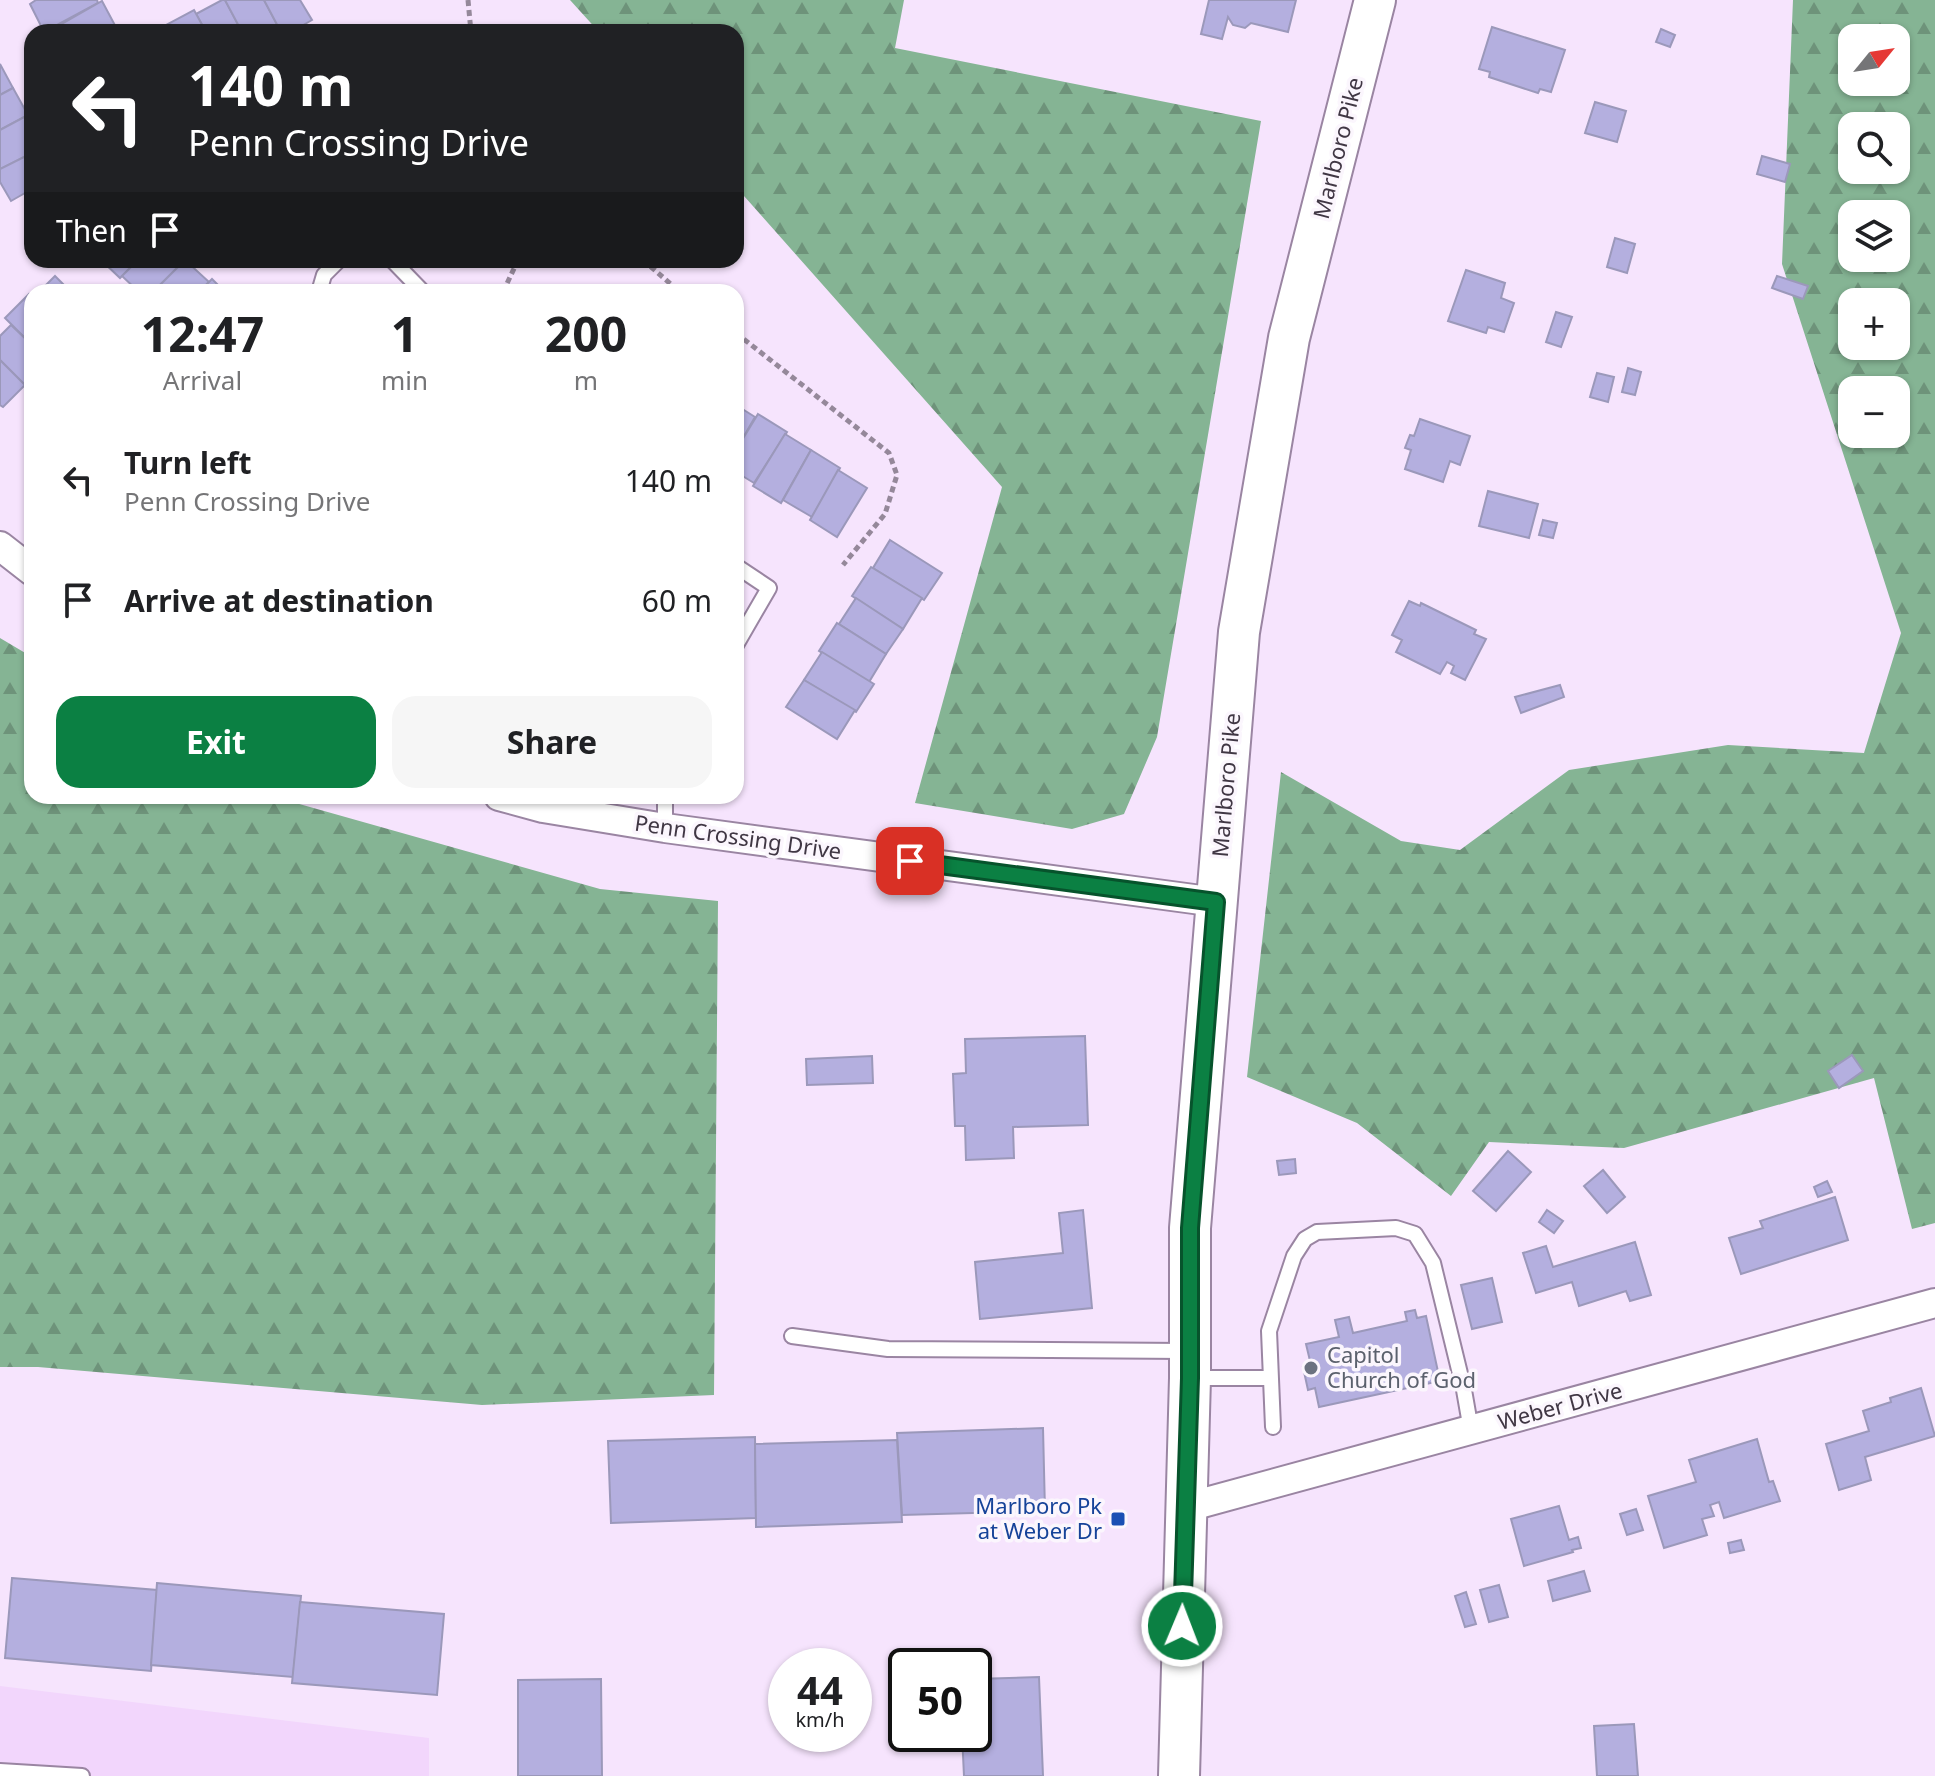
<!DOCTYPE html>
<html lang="en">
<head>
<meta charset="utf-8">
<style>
	:root { --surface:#fff; --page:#f6f6f6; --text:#202124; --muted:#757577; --accent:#0b8043 }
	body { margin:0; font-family:"Noto Sans",sans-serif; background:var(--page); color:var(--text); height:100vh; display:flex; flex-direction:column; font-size:30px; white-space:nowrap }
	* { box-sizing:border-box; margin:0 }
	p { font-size:26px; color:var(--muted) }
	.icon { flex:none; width:44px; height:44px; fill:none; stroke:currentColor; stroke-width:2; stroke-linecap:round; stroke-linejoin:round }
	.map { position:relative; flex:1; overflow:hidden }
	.panel { position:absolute; left:24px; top:284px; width:720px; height:520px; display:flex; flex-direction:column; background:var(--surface); border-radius:24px; box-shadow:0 2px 6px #0004 }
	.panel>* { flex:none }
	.top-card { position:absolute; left:24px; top:24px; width:720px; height:244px; border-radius:24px; box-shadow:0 2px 6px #0004; background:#202124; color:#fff; overflow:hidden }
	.needle { width:52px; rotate:60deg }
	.controls { position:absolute; left:1838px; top:24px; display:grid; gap:16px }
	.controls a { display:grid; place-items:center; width:72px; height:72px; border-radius:16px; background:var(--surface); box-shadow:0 2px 6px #0004; font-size:40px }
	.speed { position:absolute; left:768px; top:1648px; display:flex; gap:16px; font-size:40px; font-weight:700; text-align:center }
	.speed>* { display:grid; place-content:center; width:104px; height:104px; border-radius:50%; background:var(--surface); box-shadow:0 2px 6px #0004; line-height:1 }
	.speed small { font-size:20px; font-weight:400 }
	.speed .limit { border:4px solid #111; border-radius:12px; background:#fff; color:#111 }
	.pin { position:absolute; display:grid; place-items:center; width:68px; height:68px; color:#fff; margin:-34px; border-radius:16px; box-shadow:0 4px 12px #0006 }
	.me { position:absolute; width:88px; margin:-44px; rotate:1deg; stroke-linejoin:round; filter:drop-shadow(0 0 6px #0008) }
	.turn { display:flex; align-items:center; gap:28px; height:168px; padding:0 32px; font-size:36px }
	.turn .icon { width:104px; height:104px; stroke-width:2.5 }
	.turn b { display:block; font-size:56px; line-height:68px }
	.then { display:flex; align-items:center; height:76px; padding:0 32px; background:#0003; gap:16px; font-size:30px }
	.eta { display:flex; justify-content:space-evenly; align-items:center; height:136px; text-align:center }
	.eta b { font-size:48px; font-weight:700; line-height:56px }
	.primary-button { display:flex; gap:16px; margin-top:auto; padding:16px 32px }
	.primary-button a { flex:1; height:92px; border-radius:24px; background:var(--accent); color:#fff; font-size:32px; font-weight:700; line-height:92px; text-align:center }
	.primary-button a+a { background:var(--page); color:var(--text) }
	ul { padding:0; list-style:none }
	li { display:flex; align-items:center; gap:24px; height:120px; padding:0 32px }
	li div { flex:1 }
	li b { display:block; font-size:30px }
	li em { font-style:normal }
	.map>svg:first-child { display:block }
	.built { fill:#f2d6fc }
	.forest { fill:url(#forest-firs); fill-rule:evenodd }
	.building { fill:#b4afdf; stroke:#9b98ba; stroke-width:2 }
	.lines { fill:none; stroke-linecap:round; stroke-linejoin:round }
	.lane-casing { stroke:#9a85a2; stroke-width:18 }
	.street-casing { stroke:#9a85a2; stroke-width:32 }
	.secondary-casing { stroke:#9a85a2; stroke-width:44 }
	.path { stroke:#95889a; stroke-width:5; stroke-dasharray:6 4; stroke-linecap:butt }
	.lane { stroke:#fff; stroke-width:14 }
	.street { stroke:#fff; stroke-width:28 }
	.secondary { stroke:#fff; stroke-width:40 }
	.route-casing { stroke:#07532c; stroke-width:20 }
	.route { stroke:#0b8043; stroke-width:14 }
	.worship-dot { fill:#6b7280; stroke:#fbf6fd; stroke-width:3 }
	.transit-dot { fill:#1a4fb4; stroke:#fbf6fd; stroke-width:3 }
	.labels { text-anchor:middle; stroke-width:7; stroke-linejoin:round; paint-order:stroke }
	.street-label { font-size:22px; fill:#403744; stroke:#fbf6fd }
	.worship-label { font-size:22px; fill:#5b616d; stroke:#fbf6fd; text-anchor:start }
	.transit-label { font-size:22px; fill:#164399; stroke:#fbf6fd; text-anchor:end }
</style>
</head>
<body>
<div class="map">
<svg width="1935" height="1776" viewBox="0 0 1935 1776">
	<defs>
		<pattern id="forest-firs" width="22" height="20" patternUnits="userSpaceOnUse" patternTransform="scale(2)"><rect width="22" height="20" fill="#85b494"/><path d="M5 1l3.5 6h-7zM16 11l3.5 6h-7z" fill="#6e937a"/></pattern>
	</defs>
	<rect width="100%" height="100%" fill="#f6e4fd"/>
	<polygon class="built" points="0,1686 429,1738 429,1776 0,1776"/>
	<g class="forest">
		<polygon points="570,0 904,0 895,48 1261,121 1157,737 1124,814 1072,829 915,803 1002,487 736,187 736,32 599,32"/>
		<path d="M1793,0H1935V1223L1912,1229L1874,1078L1624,1148L1489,1142L1451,1196L1357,1123L1247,1077L1281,772L1401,841L1460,850L1569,770L1728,745L1864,753L1901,633L1782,264ZM1852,38H1896V82H1852ZM1852,126H1896V170H1852ZM1852,214H1896V258H1852ZM1852,302H1896V346H1852ZM1852,390H1896V434H1852Z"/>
		<polygon points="0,638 32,657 32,796 271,796 600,889 718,901 714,1395 482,1405 38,1367 0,1367"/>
	</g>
	<g class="building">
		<polygon points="36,0 97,0 98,3 44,32 30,4"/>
		<polygon points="222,0 225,0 242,32 206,32 196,14"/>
		<polygon points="225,0 264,0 281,32 242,32"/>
		<polygon points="264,0 300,0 312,20 291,32 281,32"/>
		<polygon points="1209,0 1296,0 1288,32 1251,23 1245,28 1233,25 1228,17 1222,39 1201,34"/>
		<polygon points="102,1 118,31 54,32 53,29"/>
		<polygon points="194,10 206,32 168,32 164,26"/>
		<polygon points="1492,27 1565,50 1551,92 1540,89 1538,93 1489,77 1490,72 1479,69"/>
		<polygon points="1661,29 1675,35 1670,47 1656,42"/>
		<polygon points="0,64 13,88 0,95"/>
		<polygon points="13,88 28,115 0,130 0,95"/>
		<polygon points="1595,102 1626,111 1617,142 1585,133"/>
		<polygon points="28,115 32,122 32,153 0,169 0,130"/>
		<polygon points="32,153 32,189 11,201 0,182 0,169"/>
		<polygon points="1762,156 1790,164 1785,182 1757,174"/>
		<polygon points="1615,238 1635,244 1627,273 1607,267"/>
		<polygon points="101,260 138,260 120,278"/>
		<polygon points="138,260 185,260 153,292 139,292 122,276"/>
		<polygon points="185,260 209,282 199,292 153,292"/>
		<polygon points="1466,270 1505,283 1501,298 1514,303 1504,332 1488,327 1486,333 1448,321"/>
		<polygon points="55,276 71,292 39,292"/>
		<polygon points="1777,276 1808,286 1803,299 1772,288"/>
		<polygon points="212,279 225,292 199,292"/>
		<polygon points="29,294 32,297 32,345 5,318"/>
		<polygon points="1556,312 1572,317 1561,347 1546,342"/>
		<polygon points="11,325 32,345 32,386 29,389 0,360 0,336"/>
		<polygon points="0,360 25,385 3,407 0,405"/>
		<polygon points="1628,368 1641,372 1635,395 1622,392"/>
		<polygon points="1597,373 1614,377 1608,402 1590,397"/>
		<polygon points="736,405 755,417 736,450"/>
		<polygon points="758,414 787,432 754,483 736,472 736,450"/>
		<polygon points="1420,419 1470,436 1460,465 1450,461 1443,482 1405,469 1411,450 1405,448 1410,435 1414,436"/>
		<polygon points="785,434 811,450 781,503 753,486"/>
		<polygon points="811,450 840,468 812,517 783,500"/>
		<polygon points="838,470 867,488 837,537 810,520"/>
		<polygon points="1488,491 1538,504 1529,538 1479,526"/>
		<polygon points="1543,520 1557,523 1553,538 1539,535"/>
		<polygon points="890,540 942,573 924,600 873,568"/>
		<polygon points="871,567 922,598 903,629 852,596"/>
		<polygon points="856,598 903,629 886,654 839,624"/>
		<polygon points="1409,601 1420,606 1421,603 1476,630 1474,634 1486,639 1465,680 1451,673 1454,666 1447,662 1440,674 1396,652 1402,640 1392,635"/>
		<polygon points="837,623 886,654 869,682 819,651"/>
		<polygon points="822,652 874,684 856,712 804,680"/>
		<polygon points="804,680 855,710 837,739 786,707"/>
		<polygon points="1560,685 1564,697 1521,713 1515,697"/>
		<polygon points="1085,1036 1088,1125 1013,1127 1014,1158 966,1160 965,1126 955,1126 953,1074 966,1073 965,1039"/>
		<polygon points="1852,1055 1863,1071 1839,1088 1828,1071"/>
		<polygon points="872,1056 873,1083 807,1085 806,1059"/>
		<polygon points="1508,1151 1531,1172 1496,1211 1473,1191"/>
		<polygon points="1295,1159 1296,1173 1279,1175 1277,1161"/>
		<polygon points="1603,1170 1625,1197 1607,1213 1584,1186"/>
		<polygon points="1827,1181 1832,1192 1818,1197 1814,1187"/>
		<polygon points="1835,1197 1848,1240 1741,1274 1729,1238 1763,1228 1760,1221"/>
		<polygon points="1083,1210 1092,1308 980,1319 975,1262 1063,1253 1059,1213"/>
		<polygon points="1547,1210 1563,1221 1554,1233 1539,1222"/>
		<polygon points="1635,1242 1651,1295 1630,1301 1626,1291 1579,1306 1572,1282 1536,1293 1523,1253 1546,1246 1553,1267"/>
		<polygon points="1492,1278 1502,1322 1472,1329 1461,1285"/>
		<polygon points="1415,1310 1417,1318 1426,1316 1440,1381 1319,1407 1315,1388 1308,1390 1303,1367 1311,1365 1306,1344 1339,1337 1335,1320 1349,1317 1353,1333 1407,1321 1405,1312"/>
		<polygon points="1921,1388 1935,1436 1865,1457 1871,1480 1839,1490 1826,1444 1869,1431 1863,1411 1891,1402 1890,1398"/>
		<polygon points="1043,1428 1045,1511 902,1515 897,1433"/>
		<polygon points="755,1437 756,1518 611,1523 608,1441"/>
		<polygon points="1757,1439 1769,1482 1773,1481 1780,1501 1724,1518 1719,1502 1710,1505 1714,1516 1702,1519 1707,1535 1664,1548 1648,1496 1696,1482 1689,1460"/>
		<polygon points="897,1440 902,1522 756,1527 755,1444"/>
		<polygon points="1559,1506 1569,1540 1578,1537 1581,1548 1572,1550 1573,1552 1524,1566 1511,1519"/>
		<polygon points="1636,1509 1643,1530 1627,1535 1620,1514"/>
		<polygon points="1741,1540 1744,1550 1730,1553 1728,1543"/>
		<polygon points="1584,1571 1590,1591 1553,1601 1548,1581"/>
		<polygon points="12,1578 157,1590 151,1671 5,1658"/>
		<polygon points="157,1583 301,1596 293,1677 151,1665"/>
		<polygon points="1499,1585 1508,1617 1489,1622 1480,1590"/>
		<polygon points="1466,1592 1476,1624 1465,1627 1455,1596"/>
		<polygon points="300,1602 444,1614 437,1695 292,1683"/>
		<polygon points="1039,1677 1043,1776 964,1776 962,1734 974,1734 974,1679"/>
		<polygon points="601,1679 602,1776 518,1776 518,1680"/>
		<polygon points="1634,1724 1638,1776 1597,1776 1594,1726"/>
	</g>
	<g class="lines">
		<g class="lane-casing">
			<g id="lane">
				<polyline points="392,260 423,292"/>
				<polyline points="319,292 324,275 339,260"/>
				<polyline points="736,566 769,588 736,645"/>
				<polyline points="665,796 665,828"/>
				<polyline points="792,1336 888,1349 1186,1351"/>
				<polyline points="1194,1378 1270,1378"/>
				<polyline points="1273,1427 1269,1331 1294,1256 1305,1239 1317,1232 1396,1228 1415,1234 1433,1263 1464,1390 1471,1430"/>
				<polyline points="0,1771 82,1776"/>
			</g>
		</g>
		<g class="street-casing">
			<g id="street">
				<polyline points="0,546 32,571"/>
				<polyline points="499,796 543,808 665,828 1216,902"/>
				<polyline points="1184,1508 1935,1303"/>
			</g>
		</g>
		<g class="secondary-casing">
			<polyline id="secondary" points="1179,1776 1190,1378 1190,1228 1239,632 1289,338 1375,0"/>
		</g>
		<g class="path">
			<polyline points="468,0 471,32"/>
			<polyline points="643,260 680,292"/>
			<polyline points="503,292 518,260"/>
			<polyline points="736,333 889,453 897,475 885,514 843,565"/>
		</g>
		<use href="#lane" class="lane"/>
		<use href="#street" class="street"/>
		<use href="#secondary" class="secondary"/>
	</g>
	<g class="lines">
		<g class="route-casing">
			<polyline id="route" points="910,861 1216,902 1190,1228 1190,1378 1182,1626"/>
		</g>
		<use href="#route" class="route"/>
	</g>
	<circle class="worship-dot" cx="1311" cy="1368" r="8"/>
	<rect class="transit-dot" x="1110" y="1511" width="16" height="16" rx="4"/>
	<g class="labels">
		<g class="street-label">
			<text transform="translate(1338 148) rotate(-76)" y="8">Marlboro Pike</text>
			<text transform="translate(1226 785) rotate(-85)" y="8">Marlboro Pike</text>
			<text transform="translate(738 837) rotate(8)" y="8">Penn Crossing Drive</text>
			<text transform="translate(1560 1406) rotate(-15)" y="8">Weber Drive</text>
		</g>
		<g class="worship-label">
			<text x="1327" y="1363">Capitol<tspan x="1327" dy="25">Church of God</tspan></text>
		</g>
		<g class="transit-label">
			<text x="1102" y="1514">Marlboro Pk<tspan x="1102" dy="25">at Weber Dr</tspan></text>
		</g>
	</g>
</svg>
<div class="controls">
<a><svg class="needle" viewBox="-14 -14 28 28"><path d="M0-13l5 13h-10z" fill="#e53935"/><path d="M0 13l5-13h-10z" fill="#757577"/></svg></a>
<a><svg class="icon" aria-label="search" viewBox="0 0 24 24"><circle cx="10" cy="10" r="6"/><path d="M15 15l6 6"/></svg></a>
<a><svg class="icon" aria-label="layers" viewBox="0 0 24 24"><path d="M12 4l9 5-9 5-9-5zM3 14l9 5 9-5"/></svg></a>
<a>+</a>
<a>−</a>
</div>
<div class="speed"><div>44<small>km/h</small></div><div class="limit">50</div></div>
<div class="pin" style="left:910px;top:861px;background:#d93025"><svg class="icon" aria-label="arrive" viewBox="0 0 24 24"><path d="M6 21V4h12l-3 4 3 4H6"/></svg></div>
<svg class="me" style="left:1182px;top:1626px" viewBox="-20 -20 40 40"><circle r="17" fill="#0b8043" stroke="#fff" stroke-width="3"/><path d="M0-11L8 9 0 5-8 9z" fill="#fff"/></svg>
<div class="top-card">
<div class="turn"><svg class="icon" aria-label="left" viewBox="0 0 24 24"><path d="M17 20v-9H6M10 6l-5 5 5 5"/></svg><div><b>140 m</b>Penn Crossing Drive</div></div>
<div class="then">Then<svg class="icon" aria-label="arrive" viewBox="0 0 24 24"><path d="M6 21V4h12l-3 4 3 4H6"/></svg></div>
</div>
<section class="panel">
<div class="eta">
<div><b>12:47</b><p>Arrival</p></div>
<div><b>1</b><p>min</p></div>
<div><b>200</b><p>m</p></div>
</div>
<ul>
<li><svg class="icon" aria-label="left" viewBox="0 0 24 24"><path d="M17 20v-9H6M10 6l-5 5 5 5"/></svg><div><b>Turn left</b><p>Penn Crossing Drive</p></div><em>140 m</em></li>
<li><svg class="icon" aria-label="arrive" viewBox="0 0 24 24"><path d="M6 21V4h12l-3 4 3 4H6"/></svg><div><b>Arrive at destination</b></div><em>60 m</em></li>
</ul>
<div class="primary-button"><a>Exit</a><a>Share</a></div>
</section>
</div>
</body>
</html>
